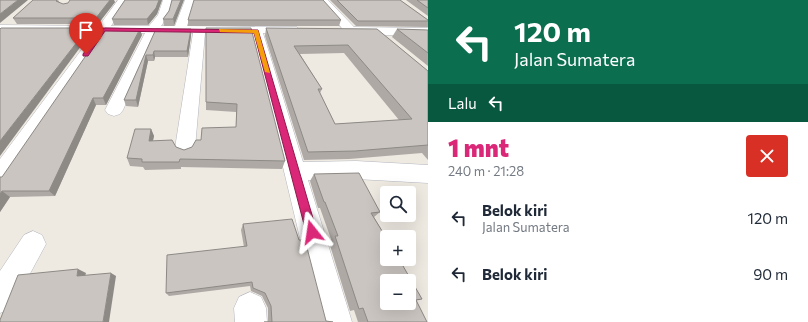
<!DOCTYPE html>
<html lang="id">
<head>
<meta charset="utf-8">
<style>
	:root { --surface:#fff; --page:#f2f2f3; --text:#1f2937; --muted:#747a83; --accent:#db2777 }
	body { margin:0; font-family:Commissioner,sans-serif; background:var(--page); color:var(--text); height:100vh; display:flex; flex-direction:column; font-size:15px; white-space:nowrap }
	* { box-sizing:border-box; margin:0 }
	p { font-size:13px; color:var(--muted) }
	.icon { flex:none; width:22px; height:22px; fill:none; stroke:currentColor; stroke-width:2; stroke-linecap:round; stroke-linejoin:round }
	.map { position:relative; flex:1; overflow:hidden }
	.drawer { display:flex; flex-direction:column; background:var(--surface); width:380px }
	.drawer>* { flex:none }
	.banner { background:#0b6e4f; color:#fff; overflow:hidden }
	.fabs { position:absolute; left:380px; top:186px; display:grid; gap:8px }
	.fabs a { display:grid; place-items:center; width:36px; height:36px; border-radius:4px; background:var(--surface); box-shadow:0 4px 16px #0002; font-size:20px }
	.pin { position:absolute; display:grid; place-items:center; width:34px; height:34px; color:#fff; margin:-41px -17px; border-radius:50% 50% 50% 0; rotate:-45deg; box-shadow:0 0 4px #0007 }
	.pin .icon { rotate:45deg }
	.me { position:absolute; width:44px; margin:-22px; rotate:345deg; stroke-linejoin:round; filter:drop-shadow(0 0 3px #0008) }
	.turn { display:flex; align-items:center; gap:14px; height:84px; padding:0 20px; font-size:18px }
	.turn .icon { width:52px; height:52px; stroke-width:2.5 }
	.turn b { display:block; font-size:28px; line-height:34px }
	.then { display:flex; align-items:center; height:38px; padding:0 20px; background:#0003; gap:8px; font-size:15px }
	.round { display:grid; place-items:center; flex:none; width:42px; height:42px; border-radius:4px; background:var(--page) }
	.head { display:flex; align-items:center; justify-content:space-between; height:68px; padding:0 20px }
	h1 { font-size:24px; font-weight:800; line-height:30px; color:var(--accent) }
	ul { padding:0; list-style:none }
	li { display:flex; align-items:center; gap:12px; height:56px; padding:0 20px }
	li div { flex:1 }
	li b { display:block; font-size:15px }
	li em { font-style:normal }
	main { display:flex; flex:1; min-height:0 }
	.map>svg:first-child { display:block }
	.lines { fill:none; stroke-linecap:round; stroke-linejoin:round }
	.minor-casing { stroke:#b4b7c0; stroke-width:1 }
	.minor { fill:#fff; fill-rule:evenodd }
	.wall { fill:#aea9a5; fill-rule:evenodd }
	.shaded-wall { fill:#8d8a86 }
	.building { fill:#cac5c0; stroke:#8d8a86; fill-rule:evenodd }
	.route { fill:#db2777; stroke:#8e194d }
	.slow { fill:#f59e0b }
</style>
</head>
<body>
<main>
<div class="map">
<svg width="428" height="322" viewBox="0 0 428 322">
	<rect width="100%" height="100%" fill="#eee9e1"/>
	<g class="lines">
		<g class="minor-casing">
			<g id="minor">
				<polygon points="118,0 128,0 111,26 149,26 158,15 163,0 173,0 168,16 161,26 175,26 185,0 195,0 187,26 297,27 299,30 293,34 263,33 303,162 356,161 428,165 428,183 356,179 308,180 352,322 320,322 251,33 205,33 195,148 192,153 185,156 178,153 175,148 193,33 157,33 123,110 120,114 114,116 108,114 105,110 145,33 106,33 8,182 0,185 0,159 94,33 0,33 0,25 99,26"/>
				<polygon points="318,0 328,0 354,27 428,28 428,36 347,34"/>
				<polygon points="33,231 42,235 46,244 11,309 0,313 0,271 24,235"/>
				<polygon points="250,292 261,297 266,308 267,322 235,322 234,308 239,297"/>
			</g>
		</g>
		<use href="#minor" class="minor"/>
	</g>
	<g class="wall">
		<polygon points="33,0 58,0 60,3 63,4 115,2 98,24 17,24 13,18"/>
		<polygon points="125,0 162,0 157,14 148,25 114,25 112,19"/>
		<polygon points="172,0 174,26 164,26 163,19 169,11"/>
		<polygon points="330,0 400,0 428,20 428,27 356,26"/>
		<polygon points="406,0 428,0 428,16"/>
		<polygon points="188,20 341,20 339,26 188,26"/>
		<polygon points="206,28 285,161 282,169 181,167 181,169 145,170 143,167 130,166 127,158 151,129 154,136 153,141 176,147 184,150 192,147 201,140 236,127 236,112 206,110"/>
		<path d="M266,28L377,29L428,71V160L422,153L349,159L304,160L265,36ZM344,53L399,120L335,124L320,93L322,89L300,54Z"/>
		<polygon points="156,29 191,36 188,57 155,57 154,61 148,61 138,107 126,106 124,100"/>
		<polygon points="397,29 428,30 428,66 392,37"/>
		<polygon points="142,35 106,105 96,105 55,196 10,197 0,212 0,177 2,177"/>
		<polygon points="314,174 380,212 374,217 422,299 416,300 427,322 358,322 354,310 350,311 329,242 331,239 320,208 318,208 310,181"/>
		<polygon points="243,224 326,321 268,322 268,308 262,296 251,291 250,286 169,296 166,293 244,247 241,230"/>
	</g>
	<g class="shaded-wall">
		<polygon points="18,0 28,0 0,23 0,14"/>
		<polygon points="110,0 114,0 115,2 98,24 96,18"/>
		<polygon points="159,0 162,0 157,14 148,25 147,19"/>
		<polygon points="181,0 184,0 174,26 173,19"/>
		<polygon points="88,28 90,34 0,156 0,141"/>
		<polygon points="140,29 142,35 106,105 103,98"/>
		<polygon points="191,29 191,36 188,57 187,51"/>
		<polygon points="154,51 155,57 154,61 153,55"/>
		<polygon points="146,55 148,61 138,107 136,100"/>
		<polygon points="93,98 96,105 55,196 49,191"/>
		<polygon points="151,129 154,136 151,148 149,141"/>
		<polygon points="2,191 10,197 0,212 0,194"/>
		<polygon points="78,269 86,273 84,280 77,276"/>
		<polygon points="111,273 116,276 109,322 103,322"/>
	</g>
	<g class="building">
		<polygon points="0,0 18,0 0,14"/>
		<polygon points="33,0 57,0 56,1 63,4 68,3 70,0 110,0 96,18 13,18"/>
		<polygon points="125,0 159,0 156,8 147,19 112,19"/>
		<polygon points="172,0 181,0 173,19 163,19 169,11"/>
		<polygon points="194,0 323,0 341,20 188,20"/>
		<polygon points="337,0 400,0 428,20 428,21 358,21"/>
		<polygon points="417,0 428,0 428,8"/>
		<polygon points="1,28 88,28 0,141 0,29"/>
		<polygon points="105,28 140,29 103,98 93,98 49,191 2,191 0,194 0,177 2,177"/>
		<polygon points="206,28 251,28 285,161 180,159 179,162 142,162 142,159 127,158 135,129 151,129 149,141 172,140 176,147 184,150 192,147 196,140 201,140 202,128 236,127 237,104 206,102"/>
		<path d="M266,28L377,29L428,71V145L355,151L308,152ZM348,45L412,119L335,124L318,89H322L294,46Z"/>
		<polygon points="156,29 191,29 187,51 154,51 153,55 146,55 136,100 124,100"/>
		<polygon points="397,29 428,30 428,53"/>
		<path d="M359,173L380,212L371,213L387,239V259H399L422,299L416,300L427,322H368L363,308L359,309L335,236H338L325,202H324L314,174ZM387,281H409V303H387Z"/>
		<polygon points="292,219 299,240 305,240 326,321 333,322 264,322 272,322 271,306 265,293 253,288 252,282 166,293 167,255 247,246 243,224"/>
		<polygon points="78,269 77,276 111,273 103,322 0,322 0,320 18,275"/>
	</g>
	<polygon class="route" points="102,28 258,30 317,232 316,235 312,237 308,235 306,232 254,33 105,31 88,56 83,56 83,54"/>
	<polygon class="slow" points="219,29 258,30 270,73 265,72 254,33 220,32"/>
</svg>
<div class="fabs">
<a><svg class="icon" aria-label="search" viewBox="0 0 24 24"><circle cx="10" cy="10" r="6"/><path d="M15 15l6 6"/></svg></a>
<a>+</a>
<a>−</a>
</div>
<div class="pin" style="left:86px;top:54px;background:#d93025"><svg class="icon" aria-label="arrive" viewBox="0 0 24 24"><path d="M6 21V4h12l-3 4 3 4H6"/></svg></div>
<svg class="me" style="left:312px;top:232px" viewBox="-20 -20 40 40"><path d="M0-17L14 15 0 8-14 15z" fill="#db2777" stroke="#fff" stroke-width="4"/></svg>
</div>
<section class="drawer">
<div class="banner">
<div class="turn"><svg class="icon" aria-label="left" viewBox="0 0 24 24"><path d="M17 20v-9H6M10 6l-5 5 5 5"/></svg><div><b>120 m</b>Jalan Sumatera</div></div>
<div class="then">Lalu<svg class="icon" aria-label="left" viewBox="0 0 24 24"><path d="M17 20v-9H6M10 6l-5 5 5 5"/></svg></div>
</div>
<div class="head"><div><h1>1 mnt</h1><p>240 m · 21:28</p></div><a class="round" style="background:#d93025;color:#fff"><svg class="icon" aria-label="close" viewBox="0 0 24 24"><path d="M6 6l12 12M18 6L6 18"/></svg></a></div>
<ul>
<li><svg class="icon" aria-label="left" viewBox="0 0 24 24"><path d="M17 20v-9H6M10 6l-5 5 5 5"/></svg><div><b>Belok kiri</b><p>Jalan Sumatera</p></div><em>120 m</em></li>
<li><svg class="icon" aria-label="left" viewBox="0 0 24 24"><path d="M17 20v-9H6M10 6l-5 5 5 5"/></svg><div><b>Belok kiri</b></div><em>90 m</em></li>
</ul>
</section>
</main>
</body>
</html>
